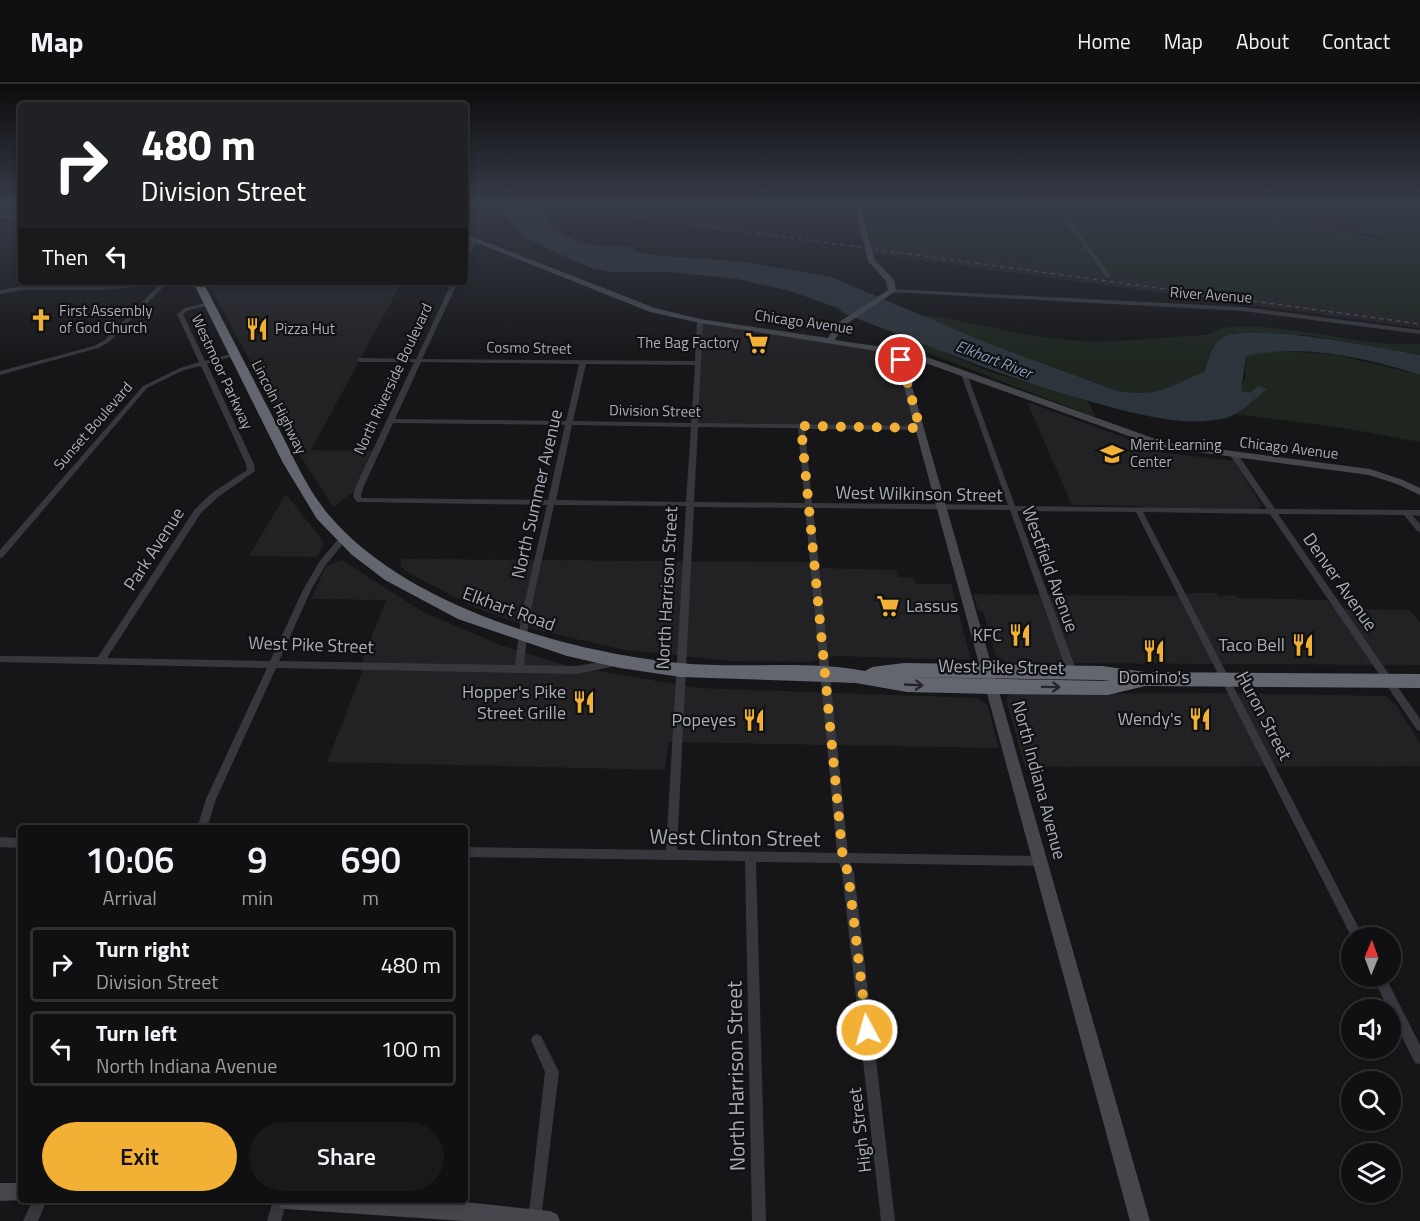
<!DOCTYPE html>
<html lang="en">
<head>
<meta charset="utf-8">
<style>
	:root { --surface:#101012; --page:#19191b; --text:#f1f3f6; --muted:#9c9d9f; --line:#303032; --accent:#f2b134 }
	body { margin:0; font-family:"Titillium Web",sans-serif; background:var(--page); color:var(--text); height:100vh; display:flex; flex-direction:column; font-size:22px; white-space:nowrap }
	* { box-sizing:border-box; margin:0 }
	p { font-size:20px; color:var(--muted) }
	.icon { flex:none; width:33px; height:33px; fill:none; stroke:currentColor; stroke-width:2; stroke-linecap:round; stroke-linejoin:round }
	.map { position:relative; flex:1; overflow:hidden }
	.panel { position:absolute; left:18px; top:741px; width:450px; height:378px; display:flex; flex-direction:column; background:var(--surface); border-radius:6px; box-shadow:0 3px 9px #0003,0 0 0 2px var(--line) }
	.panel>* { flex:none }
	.hud { position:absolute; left:18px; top:18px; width:450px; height:183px; border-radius:6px; box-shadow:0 3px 9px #0003,0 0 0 2px var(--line); background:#202124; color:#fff; overflow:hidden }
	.needle { width:39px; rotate:1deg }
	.controls { position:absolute; left:1341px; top:843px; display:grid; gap:12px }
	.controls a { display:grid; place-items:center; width:60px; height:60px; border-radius:50%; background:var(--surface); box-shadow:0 3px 9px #0003,0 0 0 2px var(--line); font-size:30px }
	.pin { position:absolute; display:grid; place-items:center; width:51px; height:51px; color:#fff; margin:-26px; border:3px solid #fff; border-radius:50%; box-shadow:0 2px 6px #0007 }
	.me { position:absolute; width:66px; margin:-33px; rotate:354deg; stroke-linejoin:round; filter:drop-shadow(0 0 4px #0008) }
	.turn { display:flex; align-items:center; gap:21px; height:126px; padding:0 24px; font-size:27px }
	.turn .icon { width:78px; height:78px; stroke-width:2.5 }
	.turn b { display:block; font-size:42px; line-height:51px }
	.then { display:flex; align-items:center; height:57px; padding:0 24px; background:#0003; gap:12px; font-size:22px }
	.eta { display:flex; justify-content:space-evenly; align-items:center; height:102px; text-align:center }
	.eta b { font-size:36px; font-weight:600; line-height:42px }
	.cta { display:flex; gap:12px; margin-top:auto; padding:12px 24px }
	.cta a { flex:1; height:69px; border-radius:36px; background:var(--accent); color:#111; font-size:24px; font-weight:600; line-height:69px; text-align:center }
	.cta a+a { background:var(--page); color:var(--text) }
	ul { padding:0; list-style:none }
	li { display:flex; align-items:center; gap:18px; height:75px; margin:0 12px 9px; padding:0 12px; border:3px solid var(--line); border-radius:6px }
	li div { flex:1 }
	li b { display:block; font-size:22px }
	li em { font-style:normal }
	header { display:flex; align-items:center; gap:36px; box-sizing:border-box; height:84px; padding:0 30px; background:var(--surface); border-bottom:2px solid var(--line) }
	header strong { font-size:28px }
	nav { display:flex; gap:33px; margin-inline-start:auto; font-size:21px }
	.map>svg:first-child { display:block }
	.built { fill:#222225 }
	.green { fill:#1e261f }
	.water { fill:#2c353c }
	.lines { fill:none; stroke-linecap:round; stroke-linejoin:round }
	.stream { stroke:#2c353c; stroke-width:1.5 }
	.street { fill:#37383d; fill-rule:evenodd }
	.secondary { fill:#45474d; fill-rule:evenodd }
	.highway { fill:#63666e; fill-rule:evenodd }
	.rail { stroke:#4a4c52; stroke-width:1.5; stroke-dasharray:4.5 4; stroke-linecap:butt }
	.oneway { stroke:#26262a }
	.route { stroke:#f2b134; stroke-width:10; stroke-dasharray:0 18 }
	.labels { text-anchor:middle; stroke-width:4.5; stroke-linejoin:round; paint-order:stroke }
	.far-street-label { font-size:15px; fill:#a8adb8; stroke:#111113 }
	.far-poi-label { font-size:15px; fill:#a8adb8; stroke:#111113; text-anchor:start }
	.far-water-label { font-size:16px; font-style:italic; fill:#7f9bb3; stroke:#111113 }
	.street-label { font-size:18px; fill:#a8adb8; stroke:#111113 }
	.poi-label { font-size:18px; fill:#a8adb8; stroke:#111113; text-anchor:end }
	.near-street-label { font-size:21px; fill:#a8adb8; stroke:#111113 }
</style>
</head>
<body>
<header>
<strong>Map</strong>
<nav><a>Home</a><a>Map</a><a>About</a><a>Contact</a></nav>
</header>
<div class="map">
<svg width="1420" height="1137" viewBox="0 0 1420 1137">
	<rect width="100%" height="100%" fill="#161618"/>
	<g class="built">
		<polygon points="872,158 1420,233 1420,244 876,170"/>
		<polygon points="208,198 402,198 311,366 376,367 359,404 333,423 300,371"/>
		<polygon points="700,237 898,267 920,344 694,341"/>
		<polygon points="1027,318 1167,369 1234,377 1262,422 1258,425 1146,424 1140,422 1072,421"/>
		<polygon points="286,410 322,456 323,462 317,473 249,472"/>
		<polygon points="402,475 810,478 819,484 896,486 898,493 914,494 916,500 951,500 971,576 835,572 808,578 731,577 625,566 537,546 476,524 407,488 400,482"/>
		<polygon points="342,476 423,528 503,562 569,582 697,604 979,614 988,622 999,664 668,658 665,686 327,678 362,589 363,575 386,516 311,515 326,482"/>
		<polygon points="1190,509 1217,509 1219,512 1235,511 1237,514 1327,516 1334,525 1409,526 1420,538 1420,581 1008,579 996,572 984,530 978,526 973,510 1174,512"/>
		<polygon points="1213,609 1386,612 1397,622 1420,659 1420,682 1025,683 1006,615 1010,610"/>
	</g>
	<g class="green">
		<polygon points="861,119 1202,119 1363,152 1420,168 1420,233 872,158"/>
		<polygon points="1354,123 1411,124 1420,130 1420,165 1362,149 1348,130"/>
		<path d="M916,230C972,237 1026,254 1082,257C1117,258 1152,255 1186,252C1193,251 1203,252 1209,250C1217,248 1221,243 1230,243C1294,239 1356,263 1420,260V271L1309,251L1222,253L1214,260L1204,288L1162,308L1135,310L1118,307L987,259Z"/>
		<polygon points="901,251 991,288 1088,317 1095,333 912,263 910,258"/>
		<polygon points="1270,266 1338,271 1420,291 1420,358 1344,344 1235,330 1257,312 1251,308 1242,307 1240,303 1245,295 1246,272"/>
	</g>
	<path class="water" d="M502,119H548L544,127L550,143L580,159L597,162L630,163L639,168L653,171L745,178L831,193L987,259L1118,307C1161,314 1168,302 1204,288C1208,278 1211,262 1220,255C1245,236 1385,265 1420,271V291C1367,274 1301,259 1246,272L1241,307L1251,308L1258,302L1267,305C1255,314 1241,330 1226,334C1185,344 1136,330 1096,319C1009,296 927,261 843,229L838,224L787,206L737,195L671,188H613L591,184L524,154L508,134Z"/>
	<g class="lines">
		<polyline class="stream" points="1212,119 1420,166"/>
		<g class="street">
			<polygon points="1053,119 1058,119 1110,191 1110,193 1106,193"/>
			<path d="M474,153L477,155L468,176L465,178C465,169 468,158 474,153Z"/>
			<polygon points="159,198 184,198 181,200 165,201 109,258 98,264 0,291 0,287 94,262 105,256 159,201 99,206 23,206 0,210 0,206 23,202 99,202"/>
			<path d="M452,198H458L422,275L695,277L697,237L700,235L703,237L698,339L920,342L923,344L920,346L805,345L812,419L1008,421L961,290L964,288L967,290L1015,422L1267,425L1230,371L1234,369H1237L1275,425L1420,426V432L1412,431L1420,440V448L1417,447L1404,431L1278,430L1420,635V647L1417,646L1270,430L1143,428L1364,854H1352L1136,428L1017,427L1077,588L1075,591H1069L1067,588L1010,426L813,424L848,769L1041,772L1045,773L1046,777L1045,781L1041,782L850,779L854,788L895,1137H881L842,788L839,779L756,778L766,1137H752L745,777L465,773V763L666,766L686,422L554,421L529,534L524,581L576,582L618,575L621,577L623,579L621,581L576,590L276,584L216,715L207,744H197L206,715L267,584L0,578V572L98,573L195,425L212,409L247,386L246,380L201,282L184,286L147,304L3,473L0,474V466L143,302L180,284L199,278L177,230L185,224L209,218L211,219V221L189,226L183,230L205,277L234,269L237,271L207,280L254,380L255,387L218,413L201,429L107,574L270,577L303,506L319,478L340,453L343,452L347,455L325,482L311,506L279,577L515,581L521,534L547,421L360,418H357L353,412L355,404L414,278H360L357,276L360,274L416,275ZM421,278L579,280L566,337L395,335ZM586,280L695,281L691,339L573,337ZM393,339L565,341L548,416L362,414L361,412L363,404ZM572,341L691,343L686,418L556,416ZM698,343L798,344L805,419L694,418ZM694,423L805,424L837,769L677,766Z"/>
			<polygon points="892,205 1243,223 1420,246 1420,250 1243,227 890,208 889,207"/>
			<polygon points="0,753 21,754 21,764 0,763"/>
			<polygon points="1372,892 1385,892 1420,961 1420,980 1415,979 1390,929 1390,926 1389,926"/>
			<polygon points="537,950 541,952 559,988 541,1135 540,1137 528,1137 545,988 531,956 533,952"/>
			<polygon points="33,1116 47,1116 38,1137 23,1137"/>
			<polygon points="273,1116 287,1116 281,1137 267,1137"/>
		</g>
		<g class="secondary">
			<polygon points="854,119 860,119 875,176 894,196 896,207 842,243 835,256 910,267 1164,358 1370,385 1403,396 1420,404 1420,411 1397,400 1369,391 1159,363 903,271 1150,1137 1130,1137 895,270 700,239 650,228 465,154 465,150 655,224 700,235 828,254 836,240 888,206 886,197 868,177"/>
			<rect x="0" y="130" width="21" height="4"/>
			<polygon points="0,1099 21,1099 21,1116 24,1116 0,1117"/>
			<polygon points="277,1116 444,1116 550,1127 557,1130 560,1137 464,1137 286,1125 279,1123"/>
		</g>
		<path class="highway" d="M193,198H203C228,246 253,295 278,343C293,372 307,405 328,430C404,521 565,568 679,579C741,585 805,576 865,587L872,583L904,579L1102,582L1145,588L1420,590V604L1145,602L1108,611L993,610L907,608L856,599L681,593L620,584L567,572L458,535L385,496L352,471L317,435L283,379ZM900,593L1102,596L1110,597Z"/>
		<polyline class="rail" points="537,119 1420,240"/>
	</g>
	<defs><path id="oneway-shaft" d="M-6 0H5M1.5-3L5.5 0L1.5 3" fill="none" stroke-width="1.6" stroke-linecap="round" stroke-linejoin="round" transform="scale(1.5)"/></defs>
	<g class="oneway">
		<use href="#oneway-shaft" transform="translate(914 601) rotate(3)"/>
		<use href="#oneway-shaft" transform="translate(1051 603) rotate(1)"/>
	</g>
	<linearGradient id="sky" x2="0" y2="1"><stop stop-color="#0c0c0d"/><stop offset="0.43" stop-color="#363c48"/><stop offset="1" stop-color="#363c48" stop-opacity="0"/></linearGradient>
	<rect width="1420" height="279" fill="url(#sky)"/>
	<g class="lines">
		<polyline class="route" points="867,946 848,788 843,776 801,342 920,344 901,276"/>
	</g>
	<defs>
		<g id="church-bare" transform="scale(1.8)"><path d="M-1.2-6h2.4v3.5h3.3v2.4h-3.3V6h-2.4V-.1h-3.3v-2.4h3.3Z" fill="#f2b134" stroke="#111113" stroke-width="2.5" paint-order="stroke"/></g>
		<g id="restaurant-bare" transform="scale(1.8)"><path d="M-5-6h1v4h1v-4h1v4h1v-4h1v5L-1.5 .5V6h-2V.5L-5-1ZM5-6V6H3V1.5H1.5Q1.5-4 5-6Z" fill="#f2b134" stroke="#111113" stroke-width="2.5" paint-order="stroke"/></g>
		<g id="supermarket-bare" transform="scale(1.8)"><path d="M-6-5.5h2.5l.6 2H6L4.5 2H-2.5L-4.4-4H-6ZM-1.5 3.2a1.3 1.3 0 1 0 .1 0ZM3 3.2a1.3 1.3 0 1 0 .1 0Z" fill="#f2b134" stroke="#111113" stroke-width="2.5" paint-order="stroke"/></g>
		<g id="school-bare" transform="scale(1.8)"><path d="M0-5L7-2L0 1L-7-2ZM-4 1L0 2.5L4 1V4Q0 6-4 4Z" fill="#f2b134" stroke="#111113" stroke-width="2.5" paint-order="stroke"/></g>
	</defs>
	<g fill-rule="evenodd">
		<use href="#church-bare" x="41" y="236"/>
		<use href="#restaurant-bare" x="257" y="245"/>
		<use href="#supermarket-bare" x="757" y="259"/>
		<use href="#school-bare" x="1112" y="370"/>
		<use href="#supermarket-bare" x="888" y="522"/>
		<use href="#restaurant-bare" x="1020" y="551"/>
		<use href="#restaurant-bare" x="1303" y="561"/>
		<use href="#restaurant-bare" x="1154" y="567"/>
		<use href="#restaurant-bare" x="584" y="618"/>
		<use href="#restaurant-bare" x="1200" y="635"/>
		<use href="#restaurant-bare" x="754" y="636"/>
	</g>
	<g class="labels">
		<g class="far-street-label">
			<text transform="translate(1211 211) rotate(4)" y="5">River Avenue</text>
			<text transform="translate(804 238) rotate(8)" y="5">Chicago Avenue</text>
			<text transform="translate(529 264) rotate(1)" y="5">Cosmo Street</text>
			<text transform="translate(222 288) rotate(65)" y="5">Westmoor Parkway</text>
			<text transform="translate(393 295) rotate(-65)" y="5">North Riverside Boulevard</text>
			<text transform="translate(279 323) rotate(63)" y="5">Lincoln Highway</text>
			<text transform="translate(655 327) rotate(1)" y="5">Division Street</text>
			<text transform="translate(93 342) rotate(-49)" y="5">Sunset Boulevard</text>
			<text transform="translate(1289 364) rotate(7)" y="5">Chicago Avenue</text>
		</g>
		<g class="far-poi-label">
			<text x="59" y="232">First Assembly<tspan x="59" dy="17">of God Church</tspan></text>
			<text x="275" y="250">Pizza Hut</text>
			<text x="739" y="264" text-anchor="end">The Bag Factory</text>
			<text x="1130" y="366">Merit Learning<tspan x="1130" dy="17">Center</tspan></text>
		</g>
		<g class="far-water-label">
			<text transform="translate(994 275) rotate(21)" y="6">Elkhart River</text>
		</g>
		<g class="street-label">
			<text transform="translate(537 410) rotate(-77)" y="6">North Summer Avenue</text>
			<text transform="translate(919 410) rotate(1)" y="6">West Wilkinson Street</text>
			<text transform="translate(154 465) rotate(-57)" y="6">Park Avenue</text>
			<text transform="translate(1050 485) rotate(70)" y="6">Westfield Avenue</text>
			<text transform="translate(1340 498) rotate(55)" y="6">Denver Avenue</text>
			<text transform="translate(667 504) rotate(-87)" y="6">North Harrison Street</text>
			<text transform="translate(509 525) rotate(20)" y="6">Elkhart Road</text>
			<text transform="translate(311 561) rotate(2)" y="6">West Pike Street</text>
			<text transform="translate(1001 583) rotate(1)" y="6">West Pike Street</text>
			<text transform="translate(1264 632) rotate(62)" y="6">Huron Street</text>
			<text transform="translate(1039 696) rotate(75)" y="6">North Indiana Avenue</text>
			<text transform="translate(860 1046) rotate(-97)" y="6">High Street</text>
		</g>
		<g class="poi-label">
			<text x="906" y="528" text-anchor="start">Lassus</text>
			<text x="1002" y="557">KFC</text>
			<text x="1285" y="567">Taco Bell</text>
			<text x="1154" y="599" text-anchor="middle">Domino's</text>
			<text x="566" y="614">Hopper's Pike<tspan x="566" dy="21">Street Grille</tspan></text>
			<text x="1182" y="641">Wendy's</text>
			<text x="736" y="642">Popeyes</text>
		</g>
		<g class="near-street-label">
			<text transform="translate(735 754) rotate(1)" y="7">West Clinton Street</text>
			<text transform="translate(736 992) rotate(-91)" y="7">North Harrison Street</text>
		</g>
	</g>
</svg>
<div class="controls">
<a><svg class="needle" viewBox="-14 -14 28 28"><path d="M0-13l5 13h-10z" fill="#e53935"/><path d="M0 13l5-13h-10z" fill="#9c9d9f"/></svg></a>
<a><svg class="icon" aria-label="sound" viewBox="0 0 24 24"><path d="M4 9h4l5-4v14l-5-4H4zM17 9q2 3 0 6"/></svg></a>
<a><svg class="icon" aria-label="search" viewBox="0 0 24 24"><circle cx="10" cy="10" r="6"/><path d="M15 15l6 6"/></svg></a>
<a><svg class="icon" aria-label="layers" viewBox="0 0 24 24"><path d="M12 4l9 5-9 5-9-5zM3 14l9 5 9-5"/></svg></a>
</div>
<div class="pin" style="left:901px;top:276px;background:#d93025"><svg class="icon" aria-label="arrive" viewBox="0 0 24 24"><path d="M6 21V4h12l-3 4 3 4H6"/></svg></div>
<svg class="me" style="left:867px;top:946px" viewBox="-20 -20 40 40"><circle r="17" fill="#f2b134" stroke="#fff" stroke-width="3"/><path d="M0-11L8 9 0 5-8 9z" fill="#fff"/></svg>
<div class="hud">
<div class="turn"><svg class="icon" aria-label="right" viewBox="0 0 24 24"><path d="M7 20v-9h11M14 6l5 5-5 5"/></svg><div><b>480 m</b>Division Street</div></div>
<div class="then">Then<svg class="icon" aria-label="left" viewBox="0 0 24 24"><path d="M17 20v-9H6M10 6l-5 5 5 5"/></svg></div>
</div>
<section class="panel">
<div class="eta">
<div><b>10:06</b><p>Arrival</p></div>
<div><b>9</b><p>min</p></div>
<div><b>690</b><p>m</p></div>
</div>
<ul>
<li><svg class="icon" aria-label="right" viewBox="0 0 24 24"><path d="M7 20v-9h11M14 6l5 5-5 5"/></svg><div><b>Turn right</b><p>Division Street</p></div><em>480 m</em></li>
<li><svg class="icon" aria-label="left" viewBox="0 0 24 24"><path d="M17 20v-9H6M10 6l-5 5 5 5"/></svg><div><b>Turn left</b><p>North Indiana Avenue</p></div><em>100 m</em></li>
</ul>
<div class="cta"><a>Exit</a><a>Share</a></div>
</section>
</div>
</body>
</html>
